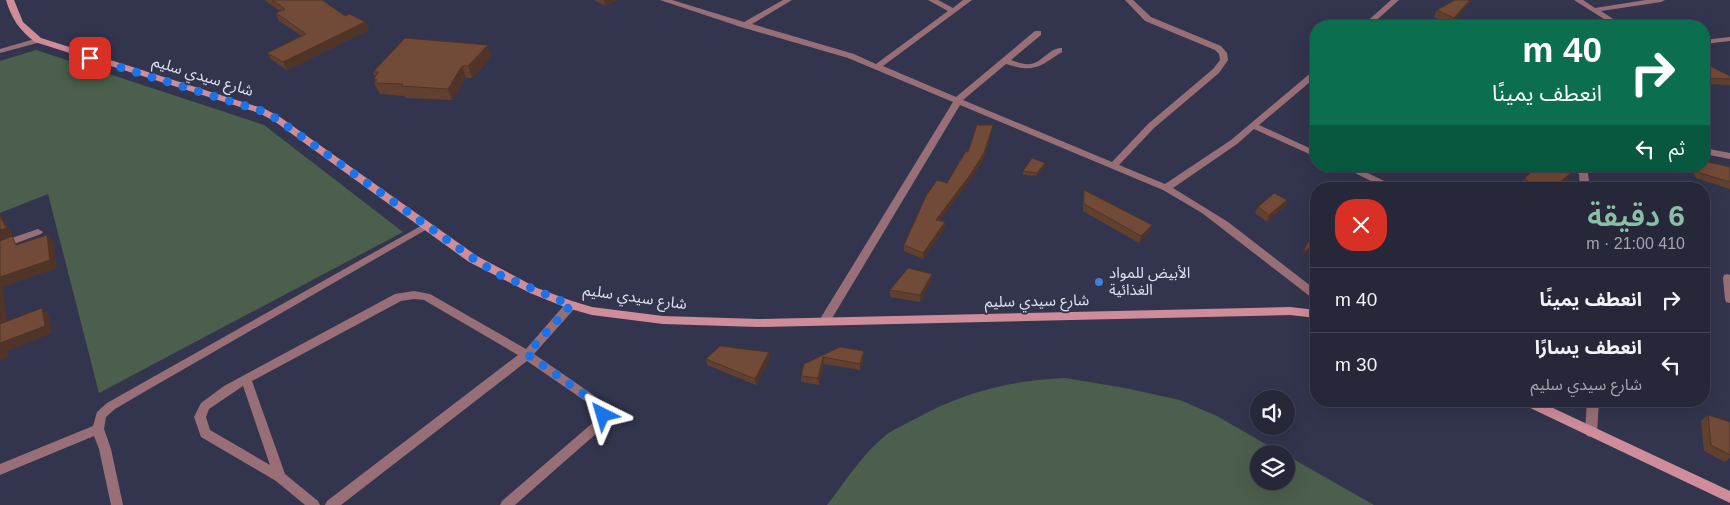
<!DOCTYPE html>
<html lang="ar">
<head>
<meta charset="utf-8">
<style>
	:root { --surface:#26283a; --page:#2e3042; --text:#f1f3f6; --muted:#a4a6af; --line:#424454; --accent:#8abfa5 }
	body { margin:0; font-family:Helvetica,"Noto Sans Arabic",sans-serif; background:var(--page); color:var(--text); direction:rtl; height:100vh; display:flex; flex-direction:column; font-size:19px; white-space:nowrap }
	* { box-sizing:border-box; margin:0 }
	p { font-size:16px; color:var(--muted) }
	.icon { flex:none; width:28px; height:28px; fill:none; stroke:currentColor; stroke-width:2; stroke-linecap:round; stroke-linejoin:round }
	.map { position:relative; flex:1; overflow:hidden; direction:ltr }
	.drawer { position:absolute; left:1310px; top:182px; width:400px; height:225px; display:flex; flex-direction:column; background:var(--surface); border-radius:20px; box-shadow:0 5px 20px #0002,0 0 0 1px var(--line); direction:rtl }
	.drawer>* { flex:none }
	.hud { position:absolute; left:1310px; top:20px; width:400px; height:152px; border-radius:20px; box-shadow:0 5px 20px #0002,0 0 0 1px var(--line); direction:rtl; background:#0b6e4f; color:#fff; overflow:hidden }
	.buttons { position:absolute; left:1250px; top:390px; display:grid; gap:10px }
	.buttons a { display:grid; place-items:center; width:45px; height:45px; border-radius:50%; background:var(--surface); box-shadow:0 5px 20px #0002,0 0 0 1px var(--line); font-size:25px }
	.pin { position:absolute; display:grid; place-items:center; width:42px; height:42px; color:#fff; margin:-21px; border-radius:10px; box-shadow:0 2px 8px #0006 }
	.me { position:absolute; width:55px; margin:-28px; rotate:320deg; stroke-linejoin:round; filter:drop-shadow(0 0 4px #0008) }
	.turn { display:flex; align-items:center; gap:18px; height:105px; padding:0 25px; font-size:22px }
	.turn .icon { width:65px; height:65px; stroke-width:2.5 }
	.turn b { display:block; font-size:35px; line-height:42px }
	.then { display:flex; align-items:center; height:48px; padding:0 25px; background:#0003; gap:10px; font-size:19px }
	.round { display:grid; place-items:center; flex:none; width:52px; height:52px; border-radius:20px; background:var(--page) }
	.head { display:flex; align-items:center; justify-content:space-between; height:85px; padding:0 25px }
	h1 { font-size:30px; font-weight:600; line-height:38px; color:var(--accent) }
	ul { padding:0; list-style:none }
	li { display:flex; align-items:center; gap:15px; height:65px; padding:0 25px; border-top:1px solid var(--line) }
	li div { flex:1 }
	li b { display:block; font-size:19px }
	li em { font-style:normal }
	.map>svg:first-child { display:block }
	.green { fill:#4b5f4c }
	.lines { fill:none; stroke-linecap:round; stroke-linejoin:round }
	.minor { fill:#996f77; fill-rule:evenodd }
	.secondary { fill:#cf8d9a; fill-rule:evenodd }
	.wall { fill:#624030 }
	.shaded-wall { fill:#503427 }
	.building { fill:#724a38; stroke:#503427 }
	.route { stroke:#1a73e8; stroke-width:9; stroke-dasharray:0 16.2 }
	.shop-dot { fill:#3f7fe0; stroke:#33354e; stroke-width:2 }
	.labels { text-anchor:middle; stroke-width:4; stroke-linejoin:round; paint-order:stroke }
	.street-label { font-size:15px; fill:#dfe2f1; stroke:#33354e }
	.poi-label { font-size:15px; fill:#dfe2f1; stroke:#33354e; text-anchor:start }
</style>
</head>
<body>
<div class="map">
<svg width="1730" height="505" viewBox="0 0 1730 505">
	<rect width="100%" height="100%" fill="#33354e"/>
	<g class="green">
		<polygon points="36,50 264,125 403,232 99,393 48,194 0,213 0,61"/>
		<path d="M1065,378L1125,388L1180,400L1217,416L1283,454H1259V481H1286V455L1374,505H827C846,481 862,454 886,435C894,429 904,425 913,420C961,393 1010,380 1065,378Z"/>
	</g>
	<g class="lines">
		<g class="minor">
			<path d="M660,0H672L744,22L783,0H792L752,24L854,54L876,64L948,11L928,0H938L953,8L963,0H972L883,66L956,97L1035,31H1041V35L1011,60C1017,62 1024,65 1030,64C1042,63 1050,47 1062,48V52C1039,67 1035,73 1006,64L963,100L1112,162L1148,124L1213,69L1220,60L1219,54L1215,50L1145,21L1125,0H1133L1151,17L1221,46L1227,53L1228,60L1219,73L1154,128L1119,165L1165,184L1231,140L1313,71H1316V77L1259,125L1316,151V157L1254,129L1237,144L1173,188L1228,222L1316,290V299L1312,298L1294,284L1202,213L1163,190L960,105L828,325H820L819,322L820,319L953,102L848,58L741,27Z"/>
			<polygon points="1391,0 1399,0 1370,26 1362,26"/>
			<polygon points="1574,0 1583,0 1595,8 1646,0 1665,0 1661,2 1601,11 1624,26 1615,26"/>
			<polygon points="1730,37 1730,41 1704,44 1704,40"/>
			<polygon points="38,38 41,38 41,42 0,53 0,49"/>
			<polygon points="1704,148 1730,153 1730,159 1704,154"/>
			<polygon points="1341,166 1353,166 1401,189 1387,189"/>
			<polygon points="1572,166 1582,166 1588,173 1590,189 1580,189 1579,174"/>
			<polygon points="426,223 429,224 431,226 429,228 144,392 115,409 106,417 104,429 111,449 123,505 111,505 99,449 94,436 0,475 0,464 93,426 97,412 107,403"/>
			<polygon points="38,229 43,232 41,234 0,249 0,242"/>
			<polygon points="1728,274 1730,275 1730,303 1726,302 1725,299 1723,278 1724,275"/>
			<path d="M414,291L430,294L526,349L567,302H575L576,305L575,308L534,354L602,401L609,415L606,425L515,505H500L502,501L596,420L597,415L594,407L527,361L341,505H325L327,501L518,355L424,300L414,299L401,301L252,381L285,474L318,501L320,505H305L276,481L201,437L194,417L201,403L224,386L395,294ZM243,386L270,465L210,430L206,417L209,409Z"/>
			<polygon points="1587,401 1599,401 1597,432 1595,436 1591,437 1587,436 1585,432"/>
		</g>
		<g class="secondary">
			<path d="M6,0H14L23,22L41,38L265,109L280,117L477,256L537,288L572,301L592,307L663,316L758,319L1290,307L1316,310V318L1290,315L758,327L663,324L592,315L567,308L530,293L469,262L274,121L259,113L35,42C20,31 11,18 6,0Z"/>
			<polygon points="1520,401 1538,401 1730,491 1730,503 1522,404"/>
		</g>
	</g>
	<g class="wall">
		<polygon points="264,0 322,0 345,16 365,22 369,30 287,70 272,60 267,53 302,36 279,21 276,13 280,11"/>
		<polygon points="594,0 617,0 605,6"/>
		<polygon points="1472,0 1451,24 1434,17 1437,10"/>
		<polygon points="488,45 491,57 472,78 466,78 452,100 406,98 405,96 380,94 374,83 375,82 374,79 375,77 373,72"/>
		<polygon points="1704,63 1730,79 1730,85 1704,84"/>
		<polygon points="993,125 992,131 983,160 969,182 939,221 945,222 944,229 923,259 904,251 904,245 968,152"/>
		<polygon points="1045,166 1036,176 1023,175 1023,171"/>
		<polygon points="1689,166 1730,167 1730,189 1696,178"/>
		<polygon points="1572,172 1568,178 1555,189 1526,189 1520,186 1524,179"/>
		<polygon points="1084,190 1150,231 1139,243 1083,211 1083,196"/>
		<polygon points="1287,200 1285,206 1267,222 1255,213 1258,207"/>
		<polygon points="932,274 931,281 920,302 890,297 890,290"/>
		<polygon points="840,347 864,351 864,358 860,370 824,364 819,385 801,382 801,376 804,364"/>
		<polygon points="769,352 770,358 756,385 707,365 706,359"/>
		<polygon points="1708,415 1730,422 1730,458 1725,462 1704,451 1701,421"/>
	</g>
	<g class="shaded-wall">
		<polygon points="604,0 617,0 605,6"/>
		<polygon points="1470,0 1472,0 1451,24 1454,18"/>
		<polygon points="365,22 369,30 287,70 283,62"/>
		<polygon points="488,45 491,57 472,78 468,66"/>
		<polygon points="462,66 466,78 452,100 448,89"/>
		<polygon points="993,125 992,131 983,160 969,182 935,226 936,220"/>
		<polygon points="1045,163 1045,166 1036,176 1037,173"/>
		<polygon points="1572,172 1568,178 1555,189 1552,189"/>
		<polygon points="1287,200 1285,206 1267,222 1269,215"/>
		<polygon points="0,213 13,235 0,240"/>
		<polygon points="945,222 944,229 923,259 923,253"/>
		<polygon points="1152,225 1150,231 1139,243 1141,236"/>
		<polygon points="47,235 54,243 57,268 3,287 8,332 0,324 0,277"/>
		<polygon points="1316,243 1316,246 1300,257 1303,252"/>
		<polygon points="932,274 931,281 920,302 920,295"/>
		<polygon points="42,308 49,316 52,333 8,351 8,358 0,361 0,343"/>
		<polygon points="864,351 864,358 860,370 860,364"/>
		<polygon points="769,352 770,358 756,385 755,379"/>
		<polygon points="823,357 824,364 819,385 818,378"/>
	</g>
	<g class="building">
		<polygon points="272,0 322,0 345,16 350,14 365,22 283,62 267,53 306,34 276,13 285,9"/>
		<polygon points="1455,0 1470,0 1454,18 1437,10"/>
		<polygon points="405,38 488,45 468,66 462,66 448,89 401,86 403,84 374,83 377,80 374,79 378,72 373,72"/>
		<polygon points="1704,63 1730,76 1730,79 1704,78"/>
		<polygon points="977,125 993,125 984,153 970,175 936,220 945,222 923,253 904,245 926,196 937,180 947,183 966,151 968,152"/>
		<polygon points="1032,158 1045,163 1037,173 1023,171"/>
		<polygon points="1704,161 1730,167 1730,182 1700,173 1696,166 1704,166"/>
		<polygon points="1538,166 1562,166 1572,172 1552,189 1542,189 1524,179"/>
		<polygon points="1084,190 1152,225 1141,236 1084,204"/>
		<polygon points="1274,193 1287,200 1269,215 1258,207"/>
		<polygon points="0,216 6,228 0,230"/>
		<polygon points="1316,227 1316,243 1303,252"/>
		<polygon points="47,235 50,260 0,277 0,241 12,236 16,245"/>
		<polygon points="908,268 932,274 920,295 890,290"/>
		<polygon points="42,308 45,326 0,343 0,320 0,324"/>
		<polygon points="720,346 769,352 755,379 706,359"/>
		<polygon points="840,347 864,351 860,364 823,357 818,378 801,376 804,364"/>
		<polygon points="1708,415 1730,422 1730,455 1711,445"/>
	</g>
	<g class="lines">
		<polyline class="route" points="90,58 262,111 277,119 474,259 500,275 571,305 527,354 598,404 603,415"/>
	</g>
	<circle class="shop-dot" cx="1099" cy="282" r="5"/>
	<g class="labels">
		<g class="street-label">
			<text transform="translate(203 76) rotate(17)" y="5">شارع سيدي سليم</text>
			<text transform="translate(635 297) rotate(8)" y="5">شارع سيدي سليم</text>
			<text transform="translate(1037 301) rotate(-1)" y="5">شارع سيدي سليم</text>
		</g>
		<g class="poi-label">
			<text x="1109" y="278">الأبيض للمواد<tspan x="1109" dy="17">الغذائية</tspan></text>
		</g>
	</g>
</svg>
<div class="buttons">
<a><svg class="icon" aria-label="sound" viewBox="0 0 24 24"><path d="M4 9h4l5-4v14l-5-4H4zM17 9q2 3 0 6"/></svg></a>
<a><svg class="icon" aria-label="layers" viewBox="0 0 24 24"><path d="M12 4l9 5-9 5-9-5zM3 14l9 5 9-5"/></svg></a>
</div>
<div class="pin" style="left:90px;top:58px;background:#d93025"><svg class="icon" aria-label="arrive" viewBox="0 0 24 24"><path d="M6 21V4h12l-3 4 3 4H6"/></svg></div>
<svg class="me" style="left:603px;top:415px" viewBox="-20 -20 40 40"><path d="M0-17L14 15 0 8-14 15z" fill="#1a73e8" stroke="#fff" stroke-width="4"/></svg>
<div class="hud">
<div class="turn"><svg class="icon" aria-label="right" viewBox="0 0 24 24"><path d="M7 20v-9h11M14 6l5 5-5 5"/></svg><div><b>40 m</b>انعطف يمينًا</div></div>
<div class="then">ثم<svg class="icon" aria-label="left" viewBox="0 0 24 24"><path d="M17 20v-9H6M10 6l-5 5 5 5"/></svg></div>
</div>
<section class="drawer">
<div class="head"><div><h1>6 دقيقة</h1><p>410 m · 21:00</p></div><a class="round" style="background:#d93025;color:#fff"><svg class="icon" aria-label="close" viewBox="0 0 24 24"><path d="M6 6l12 12M18 6L6 18"/></svg></a></div>
<ul>
<li><svg class="icon" aria-label="right" viewBox="0 0 24 24"><path d="M7 20v-9h11M14 6l5 5-5 5"/></svg><div><b>انعطف يمينًا</b></div><em>40 m</em></li>
<li><svg class="icon" aria-label="left" viewBox="0 0 24 24"><path d="M17 20v-9H6M10 6l-5 5 5 5"/></svg><div><b>انعطف يسارًا</b><p>شارع سيدي سليم</p></div><em>30 m</em></li>
</ul>
</section>
</div>
</body>
</html>
